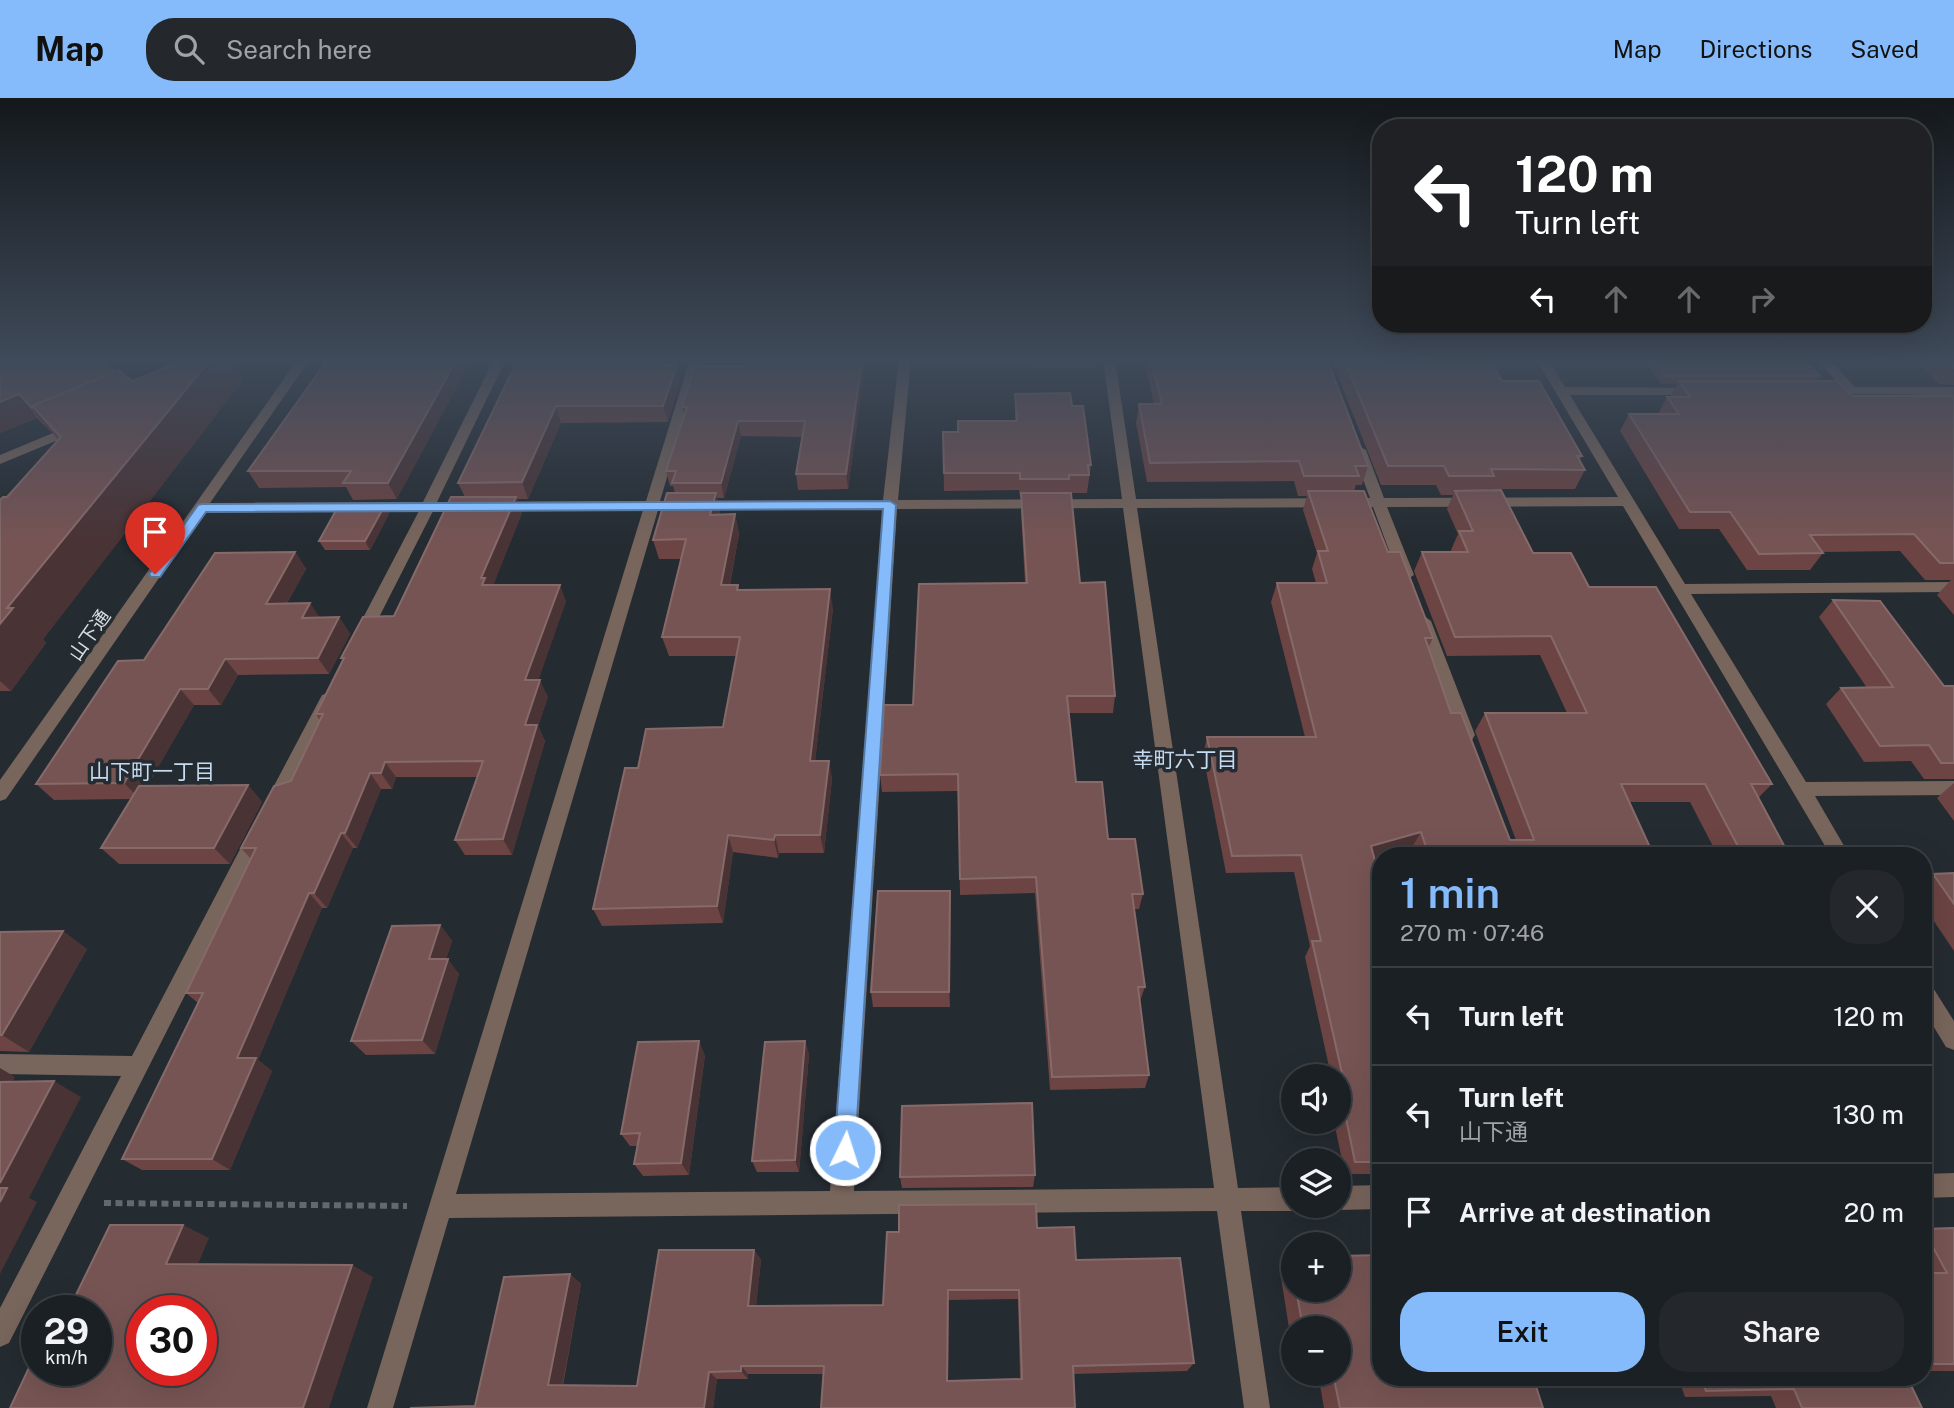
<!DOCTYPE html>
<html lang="en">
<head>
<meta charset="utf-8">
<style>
	:root { --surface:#1b2025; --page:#24282d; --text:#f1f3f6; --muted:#a0a3a7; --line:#393e42; --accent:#86bbfb }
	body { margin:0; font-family:"Public Sans","Noto Sans JP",sans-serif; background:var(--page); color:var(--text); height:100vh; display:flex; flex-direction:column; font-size:26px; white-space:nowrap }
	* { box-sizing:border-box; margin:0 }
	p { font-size:23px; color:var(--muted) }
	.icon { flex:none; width:38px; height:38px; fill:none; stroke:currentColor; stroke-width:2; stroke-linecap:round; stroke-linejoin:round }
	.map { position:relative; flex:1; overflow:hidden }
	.sheet { position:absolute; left:1372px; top:749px; width:560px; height:539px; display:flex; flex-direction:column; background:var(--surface); border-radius:28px; box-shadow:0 7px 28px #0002,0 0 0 2px var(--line) }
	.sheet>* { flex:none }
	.guide { position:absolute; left:1372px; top:21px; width:560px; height:214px; border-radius:28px; box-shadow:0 7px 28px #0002,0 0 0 2px var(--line); background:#202124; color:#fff; overflow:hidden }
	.controls { position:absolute; left:1281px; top:966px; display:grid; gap:14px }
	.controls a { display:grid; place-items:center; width:70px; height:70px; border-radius:50%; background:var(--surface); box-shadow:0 7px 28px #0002,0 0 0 2px var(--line); font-size:35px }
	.speed { position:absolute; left:21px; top:1197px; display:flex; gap:14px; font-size:35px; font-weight:700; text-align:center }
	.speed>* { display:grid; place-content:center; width:91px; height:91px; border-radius:50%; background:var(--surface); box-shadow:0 7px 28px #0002,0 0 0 2px var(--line); line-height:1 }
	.speed small { font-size:18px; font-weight:400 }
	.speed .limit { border:10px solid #d22; background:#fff; color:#111 }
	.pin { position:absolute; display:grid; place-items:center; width:60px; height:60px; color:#fff; margin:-72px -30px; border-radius:50% 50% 50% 0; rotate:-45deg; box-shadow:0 0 7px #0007 }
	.pin .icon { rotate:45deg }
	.me { position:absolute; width:77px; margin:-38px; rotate:4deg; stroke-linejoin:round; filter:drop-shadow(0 0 5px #0008) }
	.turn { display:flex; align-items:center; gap:24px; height:147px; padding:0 28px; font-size:32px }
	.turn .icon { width:91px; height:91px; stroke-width:2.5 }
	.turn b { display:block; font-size:49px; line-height:60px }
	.lanes { display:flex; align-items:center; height:66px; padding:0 28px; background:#0003; justify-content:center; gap:35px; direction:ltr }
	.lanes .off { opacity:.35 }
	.round { display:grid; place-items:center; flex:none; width:74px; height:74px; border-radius:28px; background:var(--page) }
	.summary { display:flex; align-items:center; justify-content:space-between; height:119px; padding:0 28px }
	h1 { font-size:42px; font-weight:600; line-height:52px; color:var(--accent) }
	.button { display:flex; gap:14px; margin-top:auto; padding:14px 28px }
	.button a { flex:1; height:80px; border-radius:28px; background:var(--accent); color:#111; font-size:28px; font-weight:600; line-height:80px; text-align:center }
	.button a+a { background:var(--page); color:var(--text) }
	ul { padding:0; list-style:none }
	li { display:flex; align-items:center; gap:21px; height:98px; padding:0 28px; border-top:2px solid var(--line) }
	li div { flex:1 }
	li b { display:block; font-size:26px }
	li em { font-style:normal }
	header { display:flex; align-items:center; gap:42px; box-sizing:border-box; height:98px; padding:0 35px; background:var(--accent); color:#111 }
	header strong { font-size:33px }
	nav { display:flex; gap:38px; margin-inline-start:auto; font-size:24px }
	.search { width:490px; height:63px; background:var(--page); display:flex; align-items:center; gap:18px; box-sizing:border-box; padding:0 24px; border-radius:28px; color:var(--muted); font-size:26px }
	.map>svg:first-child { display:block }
	.green { fill:#415a44 }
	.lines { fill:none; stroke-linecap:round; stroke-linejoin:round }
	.path { stroke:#63696f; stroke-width:6; stroke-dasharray:7 4.5; stroke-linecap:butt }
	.minor { fill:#78655c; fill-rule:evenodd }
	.wall { fill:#6b4443; fill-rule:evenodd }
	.shaded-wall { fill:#4a3335 }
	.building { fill:#775454; stroke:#866a6a; stroke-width:2; fill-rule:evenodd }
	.route { fill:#86bbfb; stroke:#577aa3; stroke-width:2 }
	.labels { text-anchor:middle; stroke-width:7; stroke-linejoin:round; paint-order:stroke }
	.street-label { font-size:19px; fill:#d8dde1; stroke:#242b31 }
	.neighbourhood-label { font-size:21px; fill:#c6daf2; stroke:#242b31 }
</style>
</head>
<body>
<header>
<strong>Map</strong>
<div class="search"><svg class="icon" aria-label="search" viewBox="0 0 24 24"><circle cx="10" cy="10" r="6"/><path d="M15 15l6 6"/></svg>Search here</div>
<nav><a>Map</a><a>Directions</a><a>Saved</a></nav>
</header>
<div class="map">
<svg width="1954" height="1310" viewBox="0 0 1954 1310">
	<rect width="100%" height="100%" fill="#242b31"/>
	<polygon class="green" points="916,261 1092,261 1093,270 915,268"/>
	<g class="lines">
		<polyline class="path" points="104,1105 407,1108"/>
		<g class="minor">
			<path d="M298,261H310L210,405L423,404L494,261H506L437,404L646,403L690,261H702L660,403L883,402L899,261H911L898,402L1122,401L1103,261H1115L1136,401L1370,400L1352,352L1359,348L1366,352L1384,400L1618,399L1536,261H1548L1565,289L1700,290L1701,293L1695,297H1570L1685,486L1954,484V494L1691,496L1806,684L1954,683V697L1815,698L1850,758H1831L1623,408L1387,409L1414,477L1406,482L1398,477L1373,409L1137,410L1238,1090L1293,1089V1108H1302L1293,1113H1241L1270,1310H1244L1217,1113L449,1120L393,1310H367L643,412L433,413L369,539L361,545L353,539L419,413L204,415L6,701L0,703V682ZM1123,410L1214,1090L854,1093L897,411ZM883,411L830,1093L456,1096L658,412Z"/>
			<polygon points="1817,261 1829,261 1855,289 1954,289 1954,297 1820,296 1820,290 1841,289"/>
			<polygon points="77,325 84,329 82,332 0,366 0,357"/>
			<polygon points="1423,517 1431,523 1475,637 1472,642 1460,642 1457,637 1415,523"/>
			<polygon points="328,595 336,601 279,711 273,713 267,711 264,706 267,701 322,597"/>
			<polygon points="257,729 264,732 266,737 9,1245 0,1249 0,1210 121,978 0,976 0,956 132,958 250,732"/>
			<polygon points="1923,883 1930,885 1954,923 1954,952 1946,949 1923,911"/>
			<polygon points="1954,1075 1954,1099 1923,1100 1923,1076"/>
			<polygon points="1381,1087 1381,1111 1339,1112 1331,1108 1339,1108 1339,1088"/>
		</g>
	</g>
	<g class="wall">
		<polygon points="0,261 115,274 132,283 244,281 43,541 46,545 11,593 0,593 0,402 7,399 58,342 51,333 50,333 37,320 0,335"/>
		<polygon points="328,261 397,401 353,402 346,389 259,390 248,373"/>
		<polygon points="518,261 672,261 670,267 677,267 680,283 668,324 561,325 528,401 517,401 522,415 493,487 566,503 538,582 548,599 538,628 545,643 512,757 465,757 455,742 477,679 396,679 392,691 381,691 357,750 353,750 327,810 322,810 258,962 272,973 230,1072 142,1072 122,1061 198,905 186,895 251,761 241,750 291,683 320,623 316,616 343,562 341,560 394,518 465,399 458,385"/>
		<polygon points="748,261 866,261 848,391 798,392 796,376 802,339 741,338 724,400 717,400 720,414 720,416 735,416 739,436 730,487 738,487 739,492 833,510 815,663 829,663 832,681 824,755 779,755 778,760 733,754 723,825 602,828 593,811 638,670 723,629 736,558 669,558 662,539 681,461 659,461 653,442 675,395 673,388 670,388 666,373 684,317 682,309 747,268"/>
		<polygon points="1144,261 1327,261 1368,368 1362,387 1356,387 1354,393 1388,454 1433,540 1428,550 1451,615 1510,742 1516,742 1475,633 1485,615 1567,615 1540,557 1447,558 1414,473 1422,454 1452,454 1451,452 1458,436 1447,411 1453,397 1441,397 1436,387 1381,387 1331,261 1489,261 1502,283 1582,358 1580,362 1585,372 1575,391 1488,391 1487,393 1533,455 1589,489 1772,686 1758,700 1788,755 1805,758 1718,758 1690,704 1629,704 1654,758 1414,758 1411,751 1374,762 1381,785 1381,1076 1345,1076 1334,1024 1339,1024 1339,978 1331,978 1305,859 1310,848 1294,774 1226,775 1203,657 1207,639 1305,639 1271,504 1277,485 1316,485 1312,471 1317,455 1303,412 1307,398 1298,398 1294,383 1147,384 1136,325 1139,306 1154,306"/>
		<polygon points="1645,261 1804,261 1820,278 1816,283 1852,298 1954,298 1954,517 1937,497 1951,482 1925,482 1900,453 1822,454 1823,455 1810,472 1747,472 1719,431 1679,431 1620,333 1629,316 1658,316 1667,299 1670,299 1677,286 1661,286 1645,263"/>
		<polygon points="1913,261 1954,261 1954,287 1939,286"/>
		<polygon points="1015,296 1072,308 1091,367 1087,395 1068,395 1080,485 1115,598 1113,615 1069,615 1076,684 1108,741 1143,796 1139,811 1134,811 1145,889 1140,903 1149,977 1145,990 1050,992 1035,795 960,797 958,693 882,694 880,677 913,607 1025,485 1021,413 1021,399 1020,399 1019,392 944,393 943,334 958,334 1015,323"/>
		<polygon points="385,407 389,416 370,452 325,452 319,443"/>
		<polygon points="295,454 306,471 287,505 320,519 339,519 350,536 329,576 238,577 221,607 194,607 147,688 248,687 262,704 230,766 119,766 101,750 131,701 54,702 36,686 144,562"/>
		<polygon points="1833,502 1944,588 1954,588 1954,681 1924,681 1911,663 1864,664 1826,606 1841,590 1867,590 1819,519"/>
		<polygon points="1954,685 1954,723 1937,700"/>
		<polygon points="1954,775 1954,853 1923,807 1923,784 1933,776"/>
		<polygon points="950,793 950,909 873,909 871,894"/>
		<polygon points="440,827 452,843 446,861 459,876 435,956 366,957 351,943"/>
		<polygon points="0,834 87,851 29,954 0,953"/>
		<polygon points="805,943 809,957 799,1074 757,1074 752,1063"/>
		<polygon points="705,957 689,1077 643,1078 634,1066 637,1048 630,1048 621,1036"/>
		<polygon points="1035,1077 1033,1089 902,1090 900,1079"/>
		<path d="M1037,1130L1076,1162L1194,1265L1187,1273L1073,1276L1075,1310L824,1276H748V1281H717L713,1310H410L475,1308L570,1176L581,1186L563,1288H637L754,1152L761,1162L756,1208L883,1207ZM1018,1201L1020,1281L948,1283L949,1202Z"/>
		<polygon points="1954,1130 1954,1273 1923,1273 1923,1131"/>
		<polygon points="1290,1154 1293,1154 1293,1192 1339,1192 1340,1158 1543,1310 1324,1310 1318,1276 1339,1276 1339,1230 1293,1230 1293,1255 1279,1167"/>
		<polygon points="1678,1279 1907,1279 1922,1310 1776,1310 1771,1298 1685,1299"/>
	</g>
	<g class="shaded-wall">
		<polygon points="211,261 232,261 244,281 43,541 46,545 11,593 0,583 0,526 7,510"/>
		<polygon points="457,261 472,261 397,401 388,385"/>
		<polygon points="664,261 672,261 666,283 662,267"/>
		<polygon points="862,261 866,261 848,391 846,376"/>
		<polygon points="677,267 680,283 668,324 663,308"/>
		<polygon points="19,296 37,320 0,335 0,304"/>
		<polygon points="556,308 561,325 528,401 522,384"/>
		<polygon points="33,309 51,333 50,333 32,310"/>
		<polygon points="738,323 741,338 724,400 721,385"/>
		<polygon points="716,395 720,414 714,436 710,417"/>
		<polygon points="516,399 522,415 491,493 482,487 481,480"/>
		<polygon points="385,407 389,416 370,452 365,443"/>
		<polygon points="735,416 739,436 726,506 721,487"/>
		<polygon points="295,454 306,471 277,522 266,506"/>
		<polygon points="560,487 566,503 533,598 525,582"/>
		<polygon points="830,491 833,510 813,681 810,663"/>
		<polygon points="310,505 321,521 302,520"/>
		<polygon points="339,519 350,536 329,576 318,560"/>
		<polygon points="225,561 238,577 221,607 208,591"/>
		<polygon points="540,582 548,599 538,628 545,643 512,757 503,741 525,627"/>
		<polygon points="180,591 194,607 140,701 124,685"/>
		<polygon points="829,663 832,681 824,755 820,737"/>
		<polygon points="385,664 396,679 392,691 381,675"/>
		<polygon points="370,675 381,691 357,750 345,735"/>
		<polygon points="248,687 262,704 230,766 214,750"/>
		<polygon points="1421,734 1411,751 1388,758 1381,758 1381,760 1362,765 1371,748"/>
		<polygon points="341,735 353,750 327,810 314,795"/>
		<polygon points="728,737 733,754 723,825 717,808"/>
		<polygon points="775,737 779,755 778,760 774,742"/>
		<polygon points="950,793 951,809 950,909 949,894"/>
		<polygon points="309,795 322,810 258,962 272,973 230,1072 212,1061 237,960"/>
		<polygon points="440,827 452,843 441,876 429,861"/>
		<polygon points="63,833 87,851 29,954 2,937"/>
		<polygon points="448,861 459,876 435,956 422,942"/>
		<polygon points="699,943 705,957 689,1077 681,1065"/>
		<polygon points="805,943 809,957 799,1074 795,1062"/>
		<polygon points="0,970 15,979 3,1000 0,999"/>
		<polygon points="54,983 81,999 29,1100 37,1104 0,1176 0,1085"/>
		<polygon points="183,1127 209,1140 193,1178 166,1166"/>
		<polygon points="754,1152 761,1162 755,1217 748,1208"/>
		<polygon points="352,1167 373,1179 329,1310 303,1310"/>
		<polygon points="570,1176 581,1186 561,1295 548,1287"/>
		<polygon points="948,1192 949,1202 948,1290 947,1283"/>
		<polygon points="741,1268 748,1276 748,1281 741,1273"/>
		<polygon points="709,1274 717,1281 713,1310 704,1310"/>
	</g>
	<g class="building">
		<polygon points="0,261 100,261 115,274 32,308 33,309 32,310 19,296 0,304"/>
		<polygon points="187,261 211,261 7,510 13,510 0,526 0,402 3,399 7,399 61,339 32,308 119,272 132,283"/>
		<polygon points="328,261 457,261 388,385 343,385 351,373 248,373"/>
		<polygon points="518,261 664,261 662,267 677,267 663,308 556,308 522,384 458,385"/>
		<polygon points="748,261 862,261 846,376 796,376 805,323 738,323 721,385 672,385 676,373 666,373 687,309 682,309 695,268 747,268"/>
		<polygon points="1151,261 1327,261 1368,368 1355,368 1359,378 1304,378 1299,363 1150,365 1139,306 1162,306"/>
		<polygon points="1344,261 1489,261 1502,283 1539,283 1582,358 1577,358 1585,372 1491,371 1494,378 1449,378 1444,368 1388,368"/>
		<polygon points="1654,261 1804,261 1820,278 1666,278"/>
		<polygon points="1942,261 1954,261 1954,270 1952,270"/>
		<polygon points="1679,283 1837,283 1852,298 1954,298 1954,465 1940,465 1914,436 1810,437 1823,455 1759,456 1730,414 1690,414 1629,316 1679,316 1667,299 1690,299"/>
		<polygon points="1070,295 1072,308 1083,308 1091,367 1088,367 1089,377 1069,377 1069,381 1020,381 1020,375 944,375 943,334 958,334 958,323 1017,323 1015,296"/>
		<polygon points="1501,392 1533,455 1571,455 1589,489 1656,489 1772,686 1751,686 1788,755 1803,755 1805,758 1743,758 1705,686 1621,686 1654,758 1429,758 1421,734 1371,748 1381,785 1381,1064 1355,1064 1343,1006 1349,1006 1312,843 1321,843 1301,757 1232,758 1207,639 1316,639 1277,485 1327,485 1318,453 1328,453 1308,393 1364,393 1388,454 1400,454 1433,540 1425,540 1451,615 1461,615 1510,742 1534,742 1485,615 1587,615 1551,538 1455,539 1422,454 1468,454 1459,433 1473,433 1455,393"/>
		<polygon points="667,395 716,395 710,417 735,416 721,487 738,487 737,492 830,491 810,663 829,663 820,737 775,737 774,742 728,737 717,808 593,811 625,670 638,670 646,631 723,629 740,539 662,539 686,441 653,442"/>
		<polygon points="1021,395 1071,395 1080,485 1105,484 1115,598 1067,598 1076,684 1102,684 1108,741 1135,741 1143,796 1132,796 1145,889 1138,889 1149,977 1052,979 1036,779 960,781 958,676 880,677 884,607 913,607 919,486 1027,485"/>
		<polygon points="451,399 516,399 481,480 485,480 482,487 560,487 525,582 540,582 525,627 537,627 503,741 455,742 483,663 385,664 381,675 370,675 345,735 341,735 314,795 309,795 237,960 256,960 212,1061 122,1061 203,895 186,895 256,750 241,750 274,688 291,683 323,616 316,616 344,560 341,560 363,519 394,518"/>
		<polygon points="339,407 385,407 365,443 319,443"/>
		<polygon points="295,454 266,506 310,505 302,520 339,519 318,560 225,561 208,591 180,591 124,685 36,686 118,563 144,562 215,455"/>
		<polygon points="1833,502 1880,503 1944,588 1954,588 1954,665 1941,665 1929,647 1880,648 1841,590 1893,589"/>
		<polygon points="248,687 214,750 101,750 139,688"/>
		<polygon points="1954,775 1954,806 1933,776"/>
		<polygon points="878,793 950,793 949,894 871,894"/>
		<polygon points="440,827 429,861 448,861 422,942 351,943 392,828"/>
		<polygon points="63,833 2,937 0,937 0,834"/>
		<polygon points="699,943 681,1065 634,1066 640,1035 621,1036 638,944"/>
		<polygon points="805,943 795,1062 752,1063 765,944"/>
		<polygon points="54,983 0,1085 0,984"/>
		<polygon points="1032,1005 1035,1077 900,1079 902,1008"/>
		<polygon points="0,1090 7,1090 0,1104"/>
		<path d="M1036,1106L1037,1130L1074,1129L1076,1162L1180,1160L1194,1265L1073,1268L1075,1310H821L824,1268H741V1273L709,1274L704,1310H410L475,1308L504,1179L570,1176L548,1287L637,1288L659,1152H754L748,1208L883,1207L887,1134H899V1107ZM948,1192H1019L1022,1281L947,1283Z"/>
		<path d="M110,1127H183L166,1166L352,1167L303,1310H10L34,1259H37V1272H96V1213H68ZM142,1213H201V1272H142Z"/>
		<polygon points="1954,1130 1954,1266 1923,1266 1923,1175 1947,1175 1923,1131"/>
		<polygon points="1290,1154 1293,1154 1293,1175"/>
		<polygon points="1339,1154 1340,1154 1340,1158 1381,1157 1381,1279 1533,1279 1543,1310 1340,1310 1333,1276 1339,1276 1339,1230 1303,1230 1296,1192 1339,1192"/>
		<polygon points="1701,1279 1907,1279 1922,1310 1802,1310 1794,1291 1706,1293"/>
	</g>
	<linearGradient id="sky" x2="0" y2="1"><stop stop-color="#14181b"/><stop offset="0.59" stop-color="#3f4a5a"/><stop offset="1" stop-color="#3f4a5a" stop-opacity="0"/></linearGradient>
	<rect width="1954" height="444" fill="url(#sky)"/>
	<polygon class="route" points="890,403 896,407 855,1052 852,1059 845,1062 837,1059 834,1052 883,411 206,414 160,479 151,479 149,476 198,407 202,406"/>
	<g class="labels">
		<g class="street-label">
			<text transform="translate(89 537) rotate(-55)" y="7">山下通</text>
		</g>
		<g class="neighbourhood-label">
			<text x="1185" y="669">幸町六丁目</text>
			<text x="152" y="681">山下町一丁目</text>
		</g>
	</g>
</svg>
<div class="controls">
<a><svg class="icon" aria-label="sound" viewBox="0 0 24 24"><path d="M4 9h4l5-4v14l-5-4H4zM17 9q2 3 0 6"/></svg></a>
<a><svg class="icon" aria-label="layers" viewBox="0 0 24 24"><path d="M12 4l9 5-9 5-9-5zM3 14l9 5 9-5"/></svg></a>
<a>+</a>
<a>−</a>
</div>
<div class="speed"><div>29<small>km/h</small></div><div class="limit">30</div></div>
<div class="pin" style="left:155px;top:476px;background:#d93025"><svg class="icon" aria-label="arrive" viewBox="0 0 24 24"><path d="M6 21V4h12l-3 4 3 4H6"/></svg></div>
<svg class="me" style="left:845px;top:1052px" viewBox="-20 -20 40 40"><circle r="17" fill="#86bbfb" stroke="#fff" stroke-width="3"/><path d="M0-11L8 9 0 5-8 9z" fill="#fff"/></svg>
<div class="guide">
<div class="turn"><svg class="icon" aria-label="left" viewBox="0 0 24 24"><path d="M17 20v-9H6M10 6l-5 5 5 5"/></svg><div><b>120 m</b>Turn left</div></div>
<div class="lanes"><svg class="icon" aria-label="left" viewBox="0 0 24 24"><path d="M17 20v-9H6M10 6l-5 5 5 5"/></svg><svg class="icon off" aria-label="ahead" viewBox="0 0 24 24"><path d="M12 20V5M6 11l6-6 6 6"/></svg><svg class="icon off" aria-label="ahead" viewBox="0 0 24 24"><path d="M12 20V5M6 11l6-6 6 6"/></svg><svg class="icon off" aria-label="right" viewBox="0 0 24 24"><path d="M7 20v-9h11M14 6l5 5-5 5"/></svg></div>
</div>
<section class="sheet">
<div class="summary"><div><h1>1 min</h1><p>270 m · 07:46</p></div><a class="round"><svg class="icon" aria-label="close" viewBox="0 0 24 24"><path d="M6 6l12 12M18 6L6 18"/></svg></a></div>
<ul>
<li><svg class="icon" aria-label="left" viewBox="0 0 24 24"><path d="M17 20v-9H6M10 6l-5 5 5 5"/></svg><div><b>Turn left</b></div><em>120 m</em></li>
<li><svg class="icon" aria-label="left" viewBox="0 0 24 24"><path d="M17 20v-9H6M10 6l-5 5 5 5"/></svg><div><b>Turn left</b><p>山下通</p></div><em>130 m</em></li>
<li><svg class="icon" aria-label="arrive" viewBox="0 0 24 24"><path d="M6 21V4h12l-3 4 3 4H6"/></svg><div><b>Arrive at destination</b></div><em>20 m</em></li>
</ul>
<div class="button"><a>Exit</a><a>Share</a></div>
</section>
</div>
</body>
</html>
